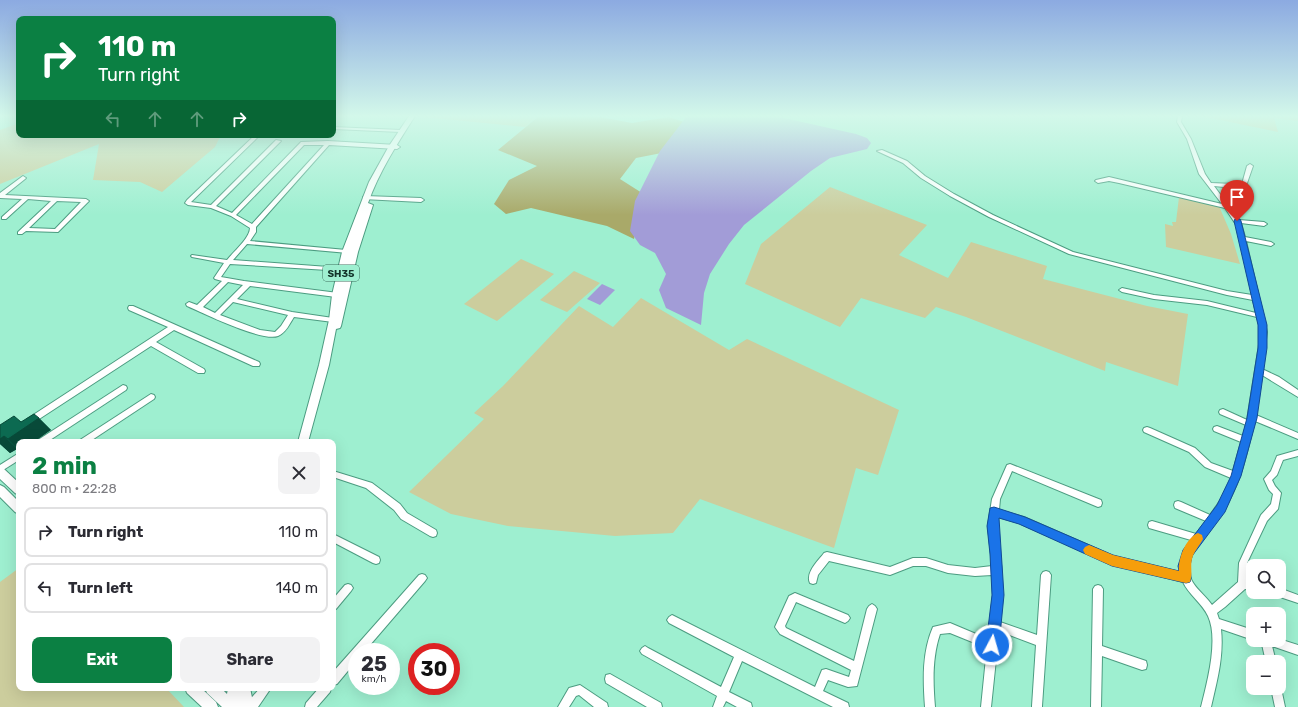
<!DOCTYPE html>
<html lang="en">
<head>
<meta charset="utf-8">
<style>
	:root { --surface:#fff; --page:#f2f2f3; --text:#2b2b33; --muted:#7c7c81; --line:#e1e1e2; --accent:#0b8043 }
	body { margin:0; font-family:Rubik,sans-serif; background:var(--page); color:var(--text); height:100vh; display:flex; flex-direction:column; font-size:15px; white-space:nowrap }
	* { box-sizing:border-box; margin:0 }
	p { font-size:13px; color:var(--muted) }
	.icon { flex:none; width:22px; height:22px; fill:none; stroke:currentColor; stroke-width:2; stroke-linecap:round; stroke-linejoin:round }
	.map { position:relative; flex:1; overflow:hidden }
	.panel { position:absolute; left:16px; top:439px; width:320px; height:252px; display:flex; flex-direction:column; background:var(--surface); border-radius:8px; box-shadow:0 4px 16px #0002 }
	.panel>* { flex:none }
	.hud { position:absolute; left:16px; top:16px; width:320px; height:122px; border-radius:8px; box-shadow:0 4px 16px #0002; background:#0b8043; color:#fff; overflow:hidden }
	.tools { position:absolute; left:1246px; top:559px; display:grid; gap:8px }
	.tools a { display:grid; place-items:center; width:40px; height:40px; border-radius:8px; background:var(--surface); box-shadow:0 4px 16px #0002; font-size:20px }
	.speed { position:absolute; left:348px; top:643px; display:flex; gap:8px; font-size:20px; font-weight:700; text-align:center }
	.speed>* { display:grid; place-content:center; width:52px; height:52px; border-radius:50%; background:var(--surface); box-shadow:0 4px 16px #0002; line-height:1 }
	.speed small { font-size:10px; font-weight:400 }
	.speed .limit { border:6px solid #d22; background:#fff; color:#111 }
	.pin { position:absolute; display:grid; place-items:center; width:34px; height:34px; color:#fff; margin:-41px -17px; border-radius:50% 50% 50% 0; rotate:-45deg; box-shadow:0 0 4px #0007 }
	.pin .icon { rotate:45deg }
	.me { position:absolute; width:44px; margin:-22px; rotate:6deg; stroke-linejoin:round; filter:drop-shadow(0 0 3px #0008) }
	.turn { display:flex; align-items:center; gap:14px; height:84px; padding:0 16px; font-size:18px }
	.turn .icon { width:52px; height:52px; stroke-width:2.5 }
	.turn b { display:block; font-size:28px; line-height:34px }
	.lanes { display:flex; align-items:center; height:38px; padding:0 16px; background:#0003; justify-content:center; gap:20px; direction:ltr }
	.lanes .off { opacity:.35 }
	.round { display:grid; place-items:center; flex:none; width:42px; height:42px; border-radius:8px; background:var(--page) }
	.headline { display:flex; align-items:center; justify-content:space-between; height:68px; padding:0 16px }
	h1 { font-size:24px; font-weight:700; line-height:30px; color:var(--accent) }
	.action { display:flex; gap:8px; margin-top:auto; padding:8px 16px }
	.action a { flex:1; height:46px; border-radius:8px; background:var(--accent); color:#fff; font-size:16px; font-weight:700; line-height:46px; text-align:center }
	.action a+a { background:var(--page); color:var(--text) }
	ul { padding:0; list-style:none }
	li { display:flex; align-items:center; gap:12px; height:50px; margin:0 8px 6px; padding:0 8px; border:2px solid var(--line); border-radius:8px }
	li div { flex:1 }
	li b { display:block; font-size:15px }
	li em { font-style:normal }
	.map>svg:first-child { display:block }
	.green { fill:#cccd9d }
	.forest { fill:#a9a969 }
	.water { fill:#a29cd7 }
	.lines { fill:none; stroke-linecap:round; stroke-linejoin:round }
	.minor-casing { stroke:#4c9c81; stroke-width:2 }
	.major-casing { stroke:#4c9c81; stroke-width:2 }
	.minor { fill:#fff; fill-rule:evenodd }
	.major { fill:#fff; fill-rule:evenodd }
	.wall { fill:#0a5b46 }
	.shaded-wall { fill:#084a39 }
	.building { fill:#0c6a51; stroke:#084a39 }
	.route { fill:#1a73e8; stroke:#114b97 }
	.slow { fill:#f59e0b }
	.labels { text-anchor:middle; stroke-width:4; stroke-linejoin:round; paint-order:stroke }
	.shield { fill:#9eefd0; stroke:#3d6e5c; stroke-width:1 }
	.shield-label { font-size:10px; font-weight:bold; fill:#14362b }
</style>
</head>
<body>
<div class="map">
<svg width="1298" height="707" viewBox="0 0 1298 707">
	<rect width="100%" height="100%" fill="#9eefd0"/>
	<g class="green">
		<polygon points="424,116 539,116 525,127 424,117"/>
		<polygon points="1201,116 1298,116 1298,121 1274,118 1278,132"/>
		<polygon points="19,123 19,135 221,135 215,147 162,192 140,182 93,180 99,144 0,184 0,130"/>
		<polygon points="830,187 927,225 899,255 948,278 971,242 1047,266 1043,279 1147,306 1188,314 1178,386 1106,362 1105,371 966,317 936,307 925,318 861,298 840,327 745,284 761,244"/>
		<polygon points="1179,197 1219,206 1231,234 1240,264 1166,247 1165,224 1173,226 1172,222 1176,222"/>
		<polygon points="521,259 554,274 497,321 464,304"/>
		<polygon points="574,271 600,283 567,312 540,300"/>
		<polygon points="641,298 729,350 747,339 899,410 878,475 856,468 834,548 700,499 673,533 615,536 508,526 451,514 409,492 484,419 474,413 503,386 579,306 613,327"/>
		<polygon points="19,568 19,688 166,688 184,707 0,707 0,582"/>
	</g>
	<polygon class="forest" points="539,116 595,116 632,123 669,117 690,124 682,149 636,158 620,179 642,193 634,239 607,226 531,208 506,214 494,204 509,180 537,166 498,150"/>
	<g class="water">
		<polygon points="687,116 775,116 856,134 867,138 871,143 867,149 830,158 811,171 744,225 729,244 710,274 704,293 701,325 666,308 659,290 666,274 655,253 640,245 630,231 635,201 660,151"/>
		<polygon points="602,284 615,290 600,305 587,299"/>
	</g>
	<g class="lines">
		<g class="minor-casing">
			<g id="minor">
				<path d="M1178,116H1182L1181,122L1191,139L1205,174L1211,183L1234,184H1242L1247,166L1250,164L1253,166L1246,186L1234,188L1214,186L1239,220L1264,222L1267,224L1264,226L1241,223L1245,237L1271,242L1274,244L1271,246L1246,241L1267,332L1262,369L1279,377L1298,390V397L1262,375L1256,415L1298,433V439L1255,421C1248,447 1243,474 1231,497C1226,509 1218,518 1211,528C1201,541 1189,553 1189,570C1189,585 1205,594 1212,605L1238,582L1239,563L1261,515L1271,504L1273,494L1269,490L1264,479L1271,471L1277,456L1298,450V456L1283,460L1277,475L1272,480L1275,486L1281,493L1278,509L1267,521L1247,563L1248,581L1253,582V590L1245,589L1225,607L1217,613L1219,619L1253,630V640L1221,629C1224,656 1217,681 1211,707H1201C1207,683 1219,639 1208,616C1202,603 1189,595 1183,582L1112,564L1019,523L998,517C996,530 999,541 1000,554C1003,577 1002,599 1000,622L1037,635L1041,575L1043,572L1046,571L1049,572L1051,575L1042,706V707H1032V706L1036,645L999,631L991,707H981L987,648L950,633L940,634C932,658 933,683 935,707H925C923,680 922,652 933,627L950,623L988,639L993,595L992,575L975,576L948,573L926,566H913L890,575L829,561L818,575L816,583L813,584L810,583C805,573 818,561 824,553L827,552L890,567L913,558H926L948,565L975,568L992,566L988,526L990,512L992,499L1007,465L1010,464L1101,500L1102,503L1101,506L1098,507L1012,471L1000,499L999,510L1024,517L1113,556L1180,572C1180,561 1184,549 1191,540L1149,528L1148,525L1149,522L1152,521L1196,534L1206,521L1175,508L1174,505L1175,502L1178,501L1181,502L1210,515L1224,495L1231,478L1205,467L1189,452L1144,432L1143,430L1144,428L1147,427L1150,428L1195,448L1211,463L1233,471L1241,442L1214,431L1213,429L1214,427L1217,426L1243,436L1246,425L1220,414L1219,412L1220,410L1223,409L1247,420L1261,332L1257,317L1207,305L1154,299L1122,292L1119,290L1122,288L1154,295L1207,301L1256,313L1253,300L1227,295L1069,254L989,217L950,196L921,178L903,163L877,151L882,150L907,161L925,176L954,194L993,215L1073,252L1227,291L1252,295L1237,226L1225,208L1119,183L1109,181L1098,183L1095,181L1096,180L1109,177L1222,204L1199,174L1187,139L1177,122Z"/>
				<polygon points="333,127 401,130 403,131 401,132 334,129"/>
				<path d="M255,135H260L191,202L211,205L276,140L281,141L216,206L232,213L301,142L328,141L397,145L400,147L397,149L329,145L256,227V232L250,241L346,250L348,251L349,252L348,253L247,244L233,260L342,268L344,269L345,270L344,271L230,264L221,277L244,281L338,293L339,295L336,297L250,286L237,299L292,312L333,318L336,320L335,322H333L294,317C290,323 286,333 278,336C262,342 203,313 187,306L186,304L189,302L197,305L222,281L215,279L214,278L224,263L192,257L191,256L192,255L227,260C233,252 250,238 250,228L231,216L211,208L188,205L185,203L187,200ZM304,145H324L252,224L236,215ZM228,282L243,285L215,313L203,307ZM233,302L288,315L281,326L275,332L260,330L220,315Z"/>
				<path d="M23,176L26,178L25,179L5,195L86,199L89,201L58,232L26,231L22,234H18V232L51,201L28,199L6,219H2V217L22,199L0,198V193ZM57,201L81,202L55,229L29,228Z"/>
				<polygon points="365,196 421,198 424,200 421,202 363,199 363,197"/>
				<polygon points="129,306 133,306 259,362 260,364 259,366 253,366 174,330 156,342 204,369 205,371 204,373 198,373 151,346 33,423 30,424 27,423 26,421 27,419 168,327 129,310 128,308"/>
				<polygon points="123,385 126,386 127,388 126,390 47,442 37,442 38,440"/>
				<polygon points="151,394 154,395 155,397 154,399 89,442 79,442 80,440"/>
				<polygon points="19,453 19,460 0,472 0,465"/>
				<polygon points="333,471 372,483 400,504 407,513 436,530 437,533 436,536 433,537 430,536 401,519 394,510 366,488 333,477"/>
				<polygon points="333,534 379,557 380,560 379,563 376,564 373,563 333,542"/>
				<polygon points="422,574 425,575 427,578 425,581 364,652 357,652 357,660 337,684 333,685 333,672 419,575"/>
				<polygon points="348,584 351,585 353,588 351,591 336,609 333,611 333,599 345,585"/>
				<polygon points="1098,585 1101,586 1103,589 1102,646 1146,661 1147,665 1146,669 1142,670 1102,656 1101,707 1091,707 1093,589 1095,586"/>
				<polygon points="1279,588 1298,595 1298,603 1274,595 1272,592 1279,592"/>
				<polygon points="795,593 848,615 850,618 848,621 845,623 796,602 785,626 786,628 854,661 867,609 869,606 872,604 875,606 877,609 857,686 848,687 828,680 823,691 848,703 849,707 833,707 742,661 729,692 751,703 752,707 737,707 726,701 723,707 713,707 717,696 642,654 640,651 642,648 645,646 648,648 721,687 734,657 669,623 667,620 669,617 672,615 815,687 822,670 826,669 849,677 851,670 780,634 775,627 789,596"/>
				<polygon points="1279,639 1298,645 1298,655 1272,646 1276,662 1266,662 1261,640 1279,640"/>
				<polygon points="610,674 661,703 662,707 647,707 606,683 605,679 606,675"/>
				<polygon points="1279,684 1281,688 1285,707 1275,707 1271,688 1279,688"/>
				<polygon points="580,685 607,703 608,707 594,707 579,695 576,696 569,707 558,707 569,688"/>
				<polygon points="260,688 271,688 258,707 246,707 247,703"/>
				<polygon points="319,688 331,688 330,692 317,707 305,707 306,703"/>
			</g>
		</g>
		<g class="major-casing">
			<g id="major">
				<path d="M409,116H415C397,144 379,172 368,203L373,205L358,252L341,326L340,328L336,329L329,365L308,442H298L319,365L329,320L332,295L342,252L369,182L389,146Z"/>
				<polygon points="0,468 4,469 19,483 19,495 15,493 0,479"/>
				<polygon points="0,485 4,487 19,502 19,514 15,512 0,497"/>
				<polygon points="185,688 201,688 216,702 218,707 202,707 187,693"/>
				<polygon points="205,688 221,688 227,694 228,688 250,688 254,707 222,707 207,693"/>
			</g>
		</g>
		<use href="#minor" class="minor"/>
		<use href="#major" class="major"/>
	</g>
	<polygon class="wall" points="39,418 51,430 19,442 19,450 17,449 10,453 0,444 0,425 21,422"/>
	<g class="shaded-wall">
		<polygon points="39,418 51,430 34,442 19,442 19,450 8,439"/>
		<polygon points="4,436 17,449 10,453 0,444 0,439"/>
	</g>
	<polygon class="building" points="34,414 39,418 8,439 4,436 0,439 0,425 14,416 21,422"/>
	<linearGradient id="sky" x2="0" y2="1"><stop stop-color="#8caae1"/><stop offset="0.54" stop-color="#d3f8ea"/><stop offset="1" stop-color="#d3f8ea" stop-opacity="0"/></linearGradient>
	<rect width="1298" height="215" fill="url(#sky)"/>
	<polygon class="route" points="1235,219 1240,219 1241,221 1267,325 1267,348 1257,418 1241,476 1225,512 1192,556 1190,566 1191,578 1190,582 1186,583 1112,566 1019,524 999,518 1004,595 999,645 997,650 992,652 988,650 986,645 992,595 990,554 987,526 990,508 994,507 1025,517 1113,555 1179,571 1178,566 1183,550 1217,505 1231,476 1247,418 1258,348 1258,325 1234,221"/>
	<path class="slow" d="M1198,533L1202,535L1203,539C1200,545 1194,551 1192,559C1190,566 1193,574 1190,582L1186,583L1112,566L1085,554L1083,550L1085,547L1089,545L1113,555L1179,571C1178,558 1186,538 1198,533Z"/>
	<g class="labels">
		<rect class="shield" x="323" y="265" width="36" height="16" rx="3"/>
		<g class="shield-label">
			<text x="341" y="277">SH35</text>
		</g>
	</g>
</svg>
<div class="tools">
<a><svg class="icon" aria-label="search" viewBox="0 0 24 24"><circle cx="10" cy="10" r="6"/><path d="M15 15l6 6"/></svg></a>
<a>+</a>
<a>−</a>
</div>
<div class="speed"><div>25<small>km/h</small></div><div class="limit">30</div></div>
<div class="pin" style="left:1237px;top:221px;background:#d93025"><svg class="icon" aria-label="arrive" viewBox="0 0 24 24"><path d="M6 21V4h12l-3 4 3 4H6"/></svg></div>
<svg class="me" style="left:992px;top:645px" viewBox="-20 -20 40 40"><circle r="17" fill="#1a73e8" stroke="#fff" stroke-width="3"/><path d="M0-11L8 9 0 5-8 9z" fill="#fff"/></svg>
<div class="hud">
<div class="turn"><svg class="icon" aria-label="right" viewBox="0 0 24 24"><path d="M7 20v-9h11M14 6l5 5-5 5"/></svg><div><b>110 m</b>Turn right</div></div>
<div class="lanes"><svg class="icon off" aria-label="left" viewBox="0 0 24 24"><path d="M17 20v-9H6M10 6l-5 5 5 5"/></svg><svg class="icon off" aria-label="ahead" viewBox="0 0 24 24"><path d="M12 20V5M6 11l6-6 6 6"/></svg><svg class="icon off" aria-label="ahead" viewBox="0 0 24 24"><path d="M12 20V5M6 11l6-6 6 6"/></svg><svg class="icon" aria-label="right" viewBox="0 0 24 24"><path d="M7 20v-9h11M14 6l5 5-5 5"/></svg></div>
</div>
<section class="panel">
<div class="headline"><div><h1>2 min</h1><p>800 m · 22:28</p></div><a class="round"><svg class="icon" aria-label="close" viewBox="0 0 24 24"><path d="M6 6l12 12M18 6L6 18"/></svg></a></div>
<ul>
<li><svg class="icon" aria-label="right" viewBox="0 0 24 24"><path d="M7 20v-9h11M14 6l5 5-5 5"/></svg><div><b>Turn right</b></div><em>110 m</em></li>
<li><svg class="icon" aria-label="left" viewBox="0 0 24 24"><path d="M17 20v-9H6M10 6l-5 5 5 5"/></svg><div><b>Turn left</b></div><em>140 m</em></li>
</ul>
<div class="action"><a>Exit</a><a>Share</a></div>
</section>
</div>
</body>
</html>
